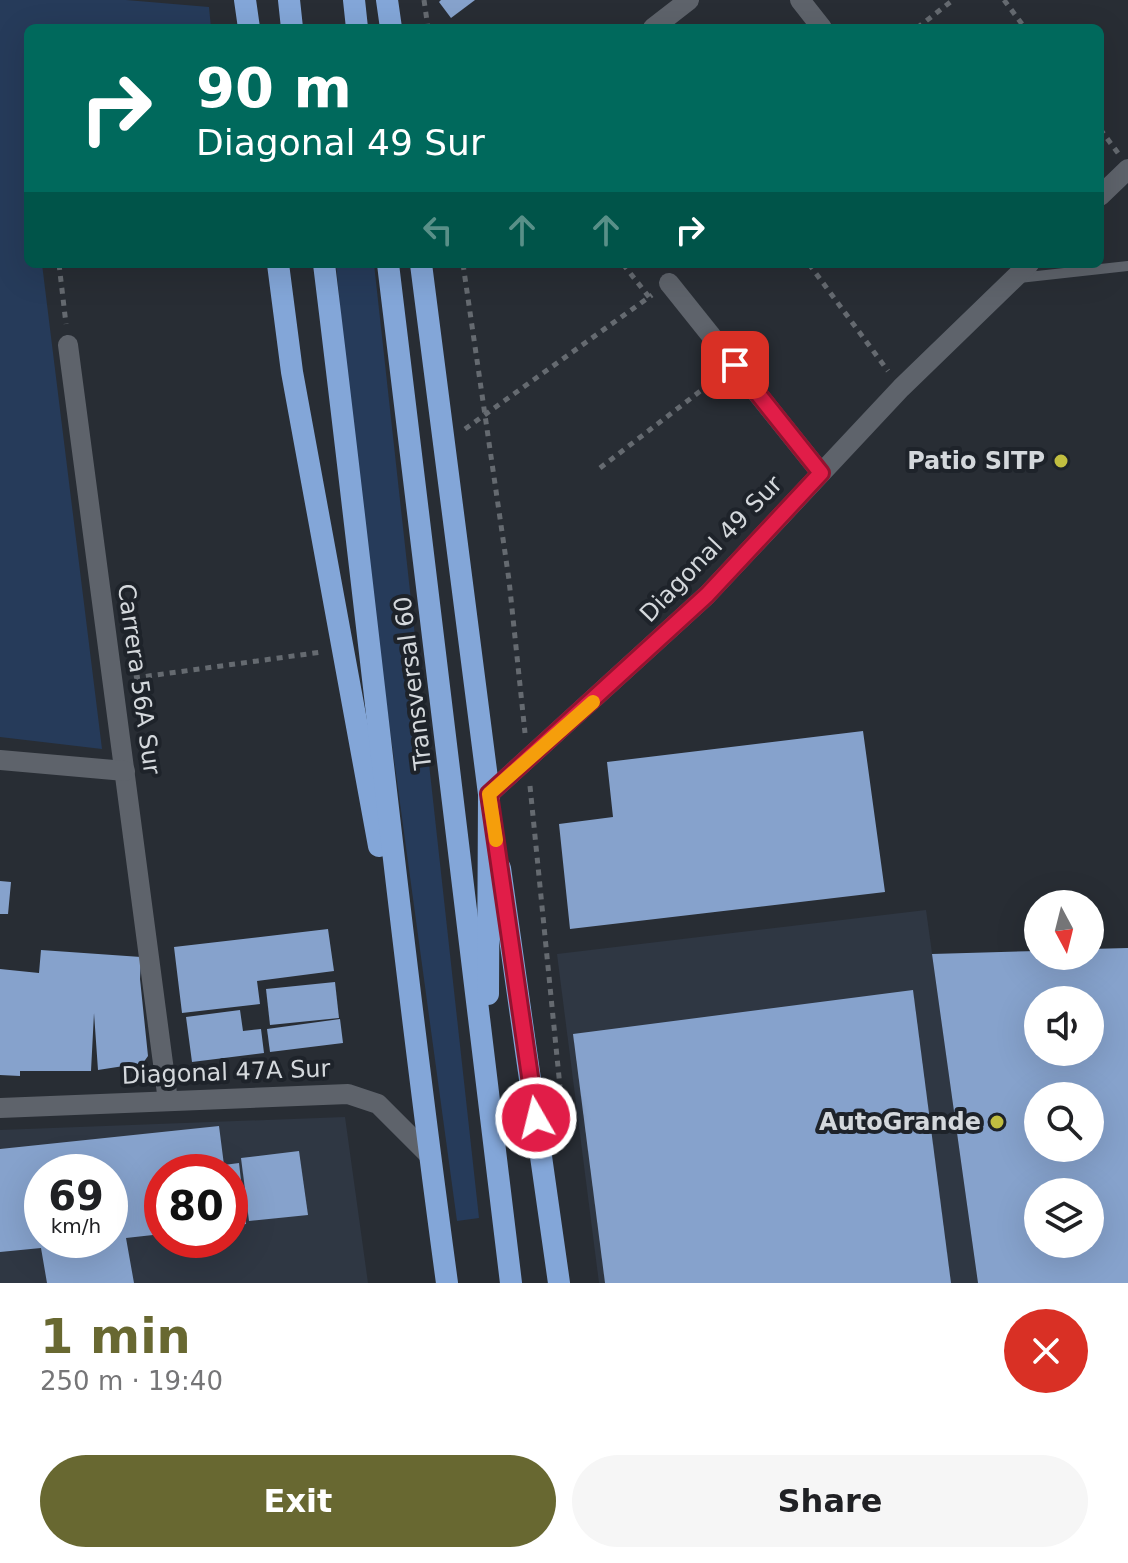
<!DOCTYPE html>
<html lang="en">
<head>
<meta charset="utf-8">
<style>
	:root { --surface:#fff; --page:#f6f6f6; --text:#202124; --muted:#757577; --accent:#686831 }
	body { margin:0; font-family:"DejaVu Sans",sans-serif; background:var(--page); color:var(--text); height:100vh; display:flex; flex-direction:column; font-size:30px; white-space:nowrap }
	* { box-sizing:border-box; margin:0 }
	p { font-size:26px; color:var(--muted) }
	.icon { flex:none; width:44px; height:44px; fill:none; stroke:currentColor; stroke-width:2; stroke-linecap:round; stroke-linejoin:round }
	.map { position:relative; height:1283px; overflow:hidden }
	.drawer { display:flex; flex-direction:column; background:var(--surface); flex:1 }
	.drawer>* { flex:none }
	.top-card { position:absolute; left:24px; top:24px; width:1080px; height:244px; border-radius:12px; box-shadow:0 8px 32px #0002; background:#00695c; color:#fff; overflow:hidden }
	.needle { width:52px; rotate:173deg }
	.fabs { position:absolute; left:1024px; top:890px; display:grid; gap:16px }
	.fabs a { display:grid; place-items:center; width:80px; height:80px; border-radius:50%; background:var(--surface); box-shadow:0 8px 32px #0002; font-size:40px }
	.speed { position:absolute; left:24px; top:1154px; display:flex; gap:16px; font-size:40px; font-weight:700; text-align:center }
	.speed>* { display:grid; place-content:center; width:104px; height:104px; border-radius:50%; background:var(--surface); box-shadow:0 8px 32px #0002; line-height:1 }
	.speed small { font-size:20px; font-weight:400 }
	.speed .limit { border:12px solid #d22; background:#fff; color:#111 }
	.pin { position:absolute; display:grid; place-items:center; width:68px; height:68px; color:#fff; margin:-34px; border-radius:16px; box-shadow:0 4px 12px #0006 }
	.me { position:absolute; width:88px; margin:-44px; rotate:352deg; stroke-linejoin:round; filter:drop-shadow(0 0 6px #0008) }
	.turn { display:flex; align-items:center; gap:28px; height:168px; padding:0 40px; font-size:36px }
	.turn .icon { width:104px; height:104px; stroke-width:2.5 }
	.turn b { display:block; font-size:56px; line-height:68px }
	.lanes { display:flex; align-items:center; height:76px; padding:0 40px; background:#0003; justify-content:center; gap:40px; direction:ltr }
	.lanes .off { opacity:.35 }
	.round { display:grid; place-items:center; flex:none; width:84px; height:84px; border-radius:42px; background:var(--page) }
	.summary { display:flex; align-items:center; justify-content:space-between; height:136px; padding:0 40px }
	h1 { font-size:48px; font-weight:800; line-height:60px; color:var(--accent) }
	.button { display:flex; gap:16px; margin-top:auto; padding:16px 40px }
	.button a { flex:1; height:92px; border-radius:48px; background:var(--accent); color:#fff; font-size:32px; font-weight:800; line-height:92px; text-align:center }
	.button a+a { background:var(--page); color:var(--text) }
	.map>svg:first-child { display:block }
	.built { fill:#2f3743; fill-rule:evenodd }
	.green { fill:#263b5a }
	.building { fill:#86a2cc; fill-rule:evenodd }
	.lines { fill:none; stroke-linecap:round; stroke-linejoin:round }
	.path { stroke:#656a70; stroke-width:5; stroke-dasharray:6 6; stroke-linecap:butt }
	.service { stroke:#5e636b; stroke-width:10 }
	.minor { stroke:#5e636b; stroke-width:20 }
	.trunk { stroke:#83a6d8; stroke-width:22 }
	.route-casing { stroke:#92132f; stroke-width:20 }
	.route { stroke:#e11d48; stroke-width:14 }
	.slow { stroke:#f59e0b; stroke-width:14 }
	.poi-dot { fill:#c1be40; stroke:#1e232a; stroke-width:3 }
	.labels { text-anchor:middle; stroke-width:8; stroke-linejoin:round; paint-order:stroke }
	.poi-label { font-size:24px; font-weight:bold; fill:#d4d8dc; stroke:#1e232a; text-anchor:end }
	.street-label { font-size:24px; fill:#d4d8dc; stroke:#1e232a }
</style>
</head>
<body>
<div class="map">
<svg width="1128" height="1283" viewBox="0 0 1128 1283">
	<rect width="100%" height="100%" fill="#282d34"/>
	<g class="built">
		<polygon points="926,910 978,1283 599,1283 557,954"/>
		<path d="M345,1117L368,1283H0V1130ZM42,1172H110V1240H42ZM162,1172H230V1240H162Z"/>
	</g>
	<g class="green">
		<polygon points="0,0 126,0 209,7 211,28 28,28 28,264 42,264 102,749 0,737"/>
		<polygon points="336,264 374,264 479,1218 457,1221 358,495"/>
	</g>
	<g class="building">
		<polygon points="441,0 475,0 451,18 439,2"/>
		<polygon points="863,731 885,892 570,929 559,824 613,817 607,762"/>
		<polygon points="0,881 11,882 8,914 0,914"/>
		<polygon points="328,929 334,971 257,981 260,1004 182,1013 174,947"/>
		<path d="M1128,948V1283H978L932,954L1038,951V956H1090V949ZM1038,1000H1090V1052H1038ZM1038,1096H1090V1148H1038ZM1038,1192H1090V1244H1038Z"/>
		<polygon points="41,950 141,957 140,979 148,1056 143,1063 98,1070 94,1013 91,1071 20,1071 20,1076 0,1075 0,969 39,973"/>
		<polygon points="335,982 339,1018 270,1025 266,989"/>
		<polygon points="913,990 951,1283 605,1283 573,1034"/>
		<polygon points="240,1010 243,1031 261,1029 264,1053 192,1062 186,1017"/>
		<polygon points="340,1019 343,1043 270,1052 267,1029"/>
		<path d="M219,1126L224,1165L239,1163L246,1224L230,1226V1172H162V1234L126,1238L134,1283H47L41,1248L0,1252V1149ZM42,1172H110V1240H42Z"/>
		<polygon points="299,1151 308,1215 249,1221 241,1158"/>
	</g>
	<g class="lines">
		<g class="path">
			<polyline points="424,0 428,28"/>
			<polyline points="1004,0 1025,28"/>
			<polyline points="917,28 953,0"/>
			<polyline points="1100,129 1118,153"/>
			<polyline points="59,264 66,324"/>
			<polyline points="463,264 509,580 525,733"/>
			<polyline points="623,264 649,297"/>
			<polyline points="809,264 888,371"/>
			<polyline points="465,429 652,295"/>
			<polyline points="600,468 720,376"/>
			<polyline points="134,678 322,652"/>
			<polyline points="530,786 560,1087 552,1088"/>
		</g>
		<polyline class="service" points="1019,278 1128,266"/>
		<g class="minor">
			<polyline points="800,0 822,28"/>
			<polyline points="653,28 689,0"/>
			<polyline points="1100,196 1128,169"/>
			<polyline points="669,283 821,473"/>
			<polyline points="68,345 168,1101"/>
			<polyline points="0,760 125,771"/>
			<polyline points="489,794 707,595 901,388 1029,264"/>
			<polyline points="0,1108 348,1094 378,1104 430,1156"/>
		</g>
		<g class="trunk">
			<polyline points="245,0 249,28"/>
			<polyline points="289,0 292,28"/>
			<polyline points="354,0 357,28"/>
			<polyline points="387,0 391,28"/>
			<polyline points="278,264 292,372 379,846"/>
			<path d="M324,264C366,604 401,944 447,1283"/>
			<polyline points="388,264 511,1283"/>
			<polyline points="421,264 489,794 488,994"/>
			<polyline points="500,868 559,1283"/>
		</g>
	</g>
	<g class="lines">
		<g class="route-casing">
			<polyline id="route" points="536,1118 489,794 707,595 821,473 735,365"/>
		</g>
		<use href="#route" class="route"/>
		<polyline class="slow" points="496,840 489,794 593,702"/>
	</g>
	<g class="poi-dot">
		<circle cx="1061" cy="461" r="8"/>
		<circle cx="997" cy="1122" r="8"/>
	</g>
	<g class="labels">
		<g class="poi-label">
			<text x="1045" y="469">Patio SITP</text>
			<text x="981" y="1130">AutoGrande</text>
		</g>
		<g class="street-label">
			<text transform="translate(711 549) rotate(-46)" y="8">Diagonal 49 Sur</text>
			<text transform="translate(139 679) rotate(82)" y="8">Carrera 56A Sur</text>
			<text transform="translate(413 683) rotate(-97)" y="8">Transversal 60</text>
			<text transform="translate(226 1072) rotate(-2)" y="8">Diagonal 47A Sur</text>
		</g>
	</g>
</svg>
<div class="fabs">
<a><svg class="needle" viewBox="-14 -14 28 28"><path d="M0-13l5 13h-10z" fill="#e53935"/><path d="M0 13l5-13h-10z" fill="#757577"/></svg></a>
<a><svg class="icon" aria-label="sound" viewBox="0 0 24 24"><path d="M4 9h4l5-4v14l-5-4H4zM17 9q2 3 0 6"/></svg></a>
<a><svg class="icon" aria-label="search" viewBox="0 0 24 24"><circle cx="10" cy="10" r="6"/><path d="M15 15l6 6"/></svg></a>
<a><svg class="icon" aria-label="layers" viewBox="0 0 24 24"><path d="M12 4l9 5-9 5-9-5zM3 14l9 5 9-5"/></svg></a>
</div>
<div class="speed"><div>69<small>km/h</small></div><div class="limit">80</div></div>
<div class="pin" style="left:735px;top:365px;background:#d93025"><svg class="icon" aria-label="arrive" viewBox="0 0 24 24"><path d="M6 21V4h12l-3 4 3 4H6"/></svg></div>
<svg class="me" style="left:536px;top:1118px" viewBox="-20 -20 40 40"><circle r="17" fill="#e11d48" stroke="#fff" stroke-width="3"/><path d="M0-11L8 9 0 5-8 9z" fill="#fff"/></svg>
<div class="top-card">
<div class="turn"><svg class="icon" aria-label="right" viewBox="0 0 24 24"><path d="M7 20v-9h11M14 6l5 5-5 5"/></svg><div><b>90 m</b>Diagonal 49 Sur</div></div>
<div class="lanes"><svg class="icon off" aria-label="left" viewBox="0 0 24 24"><path d="M17 20v-9H6M10 6l-5 5 5 5"/></svg><svg class="icon off" aria-label="ahead" viewBox="0 0 24 24"><path d="M12 20V5M6 11l6-6 6 6"/></svg><svg class="icon off" aria-label="ahead" viewBox="0 0 24 24"><path d="M12 20V5M6 11l6-6 6 6"/></svg><svg class="icon" aria-label="right" viewBox="0 0 24 24"><path d="M7 20v-9h11M14 6l5 5-5 5"/></svg></div>
</div>
</div>
<section class="drawer">
<div class="summary"><div><h1>1 min</h1><p>250 m · 19:40</p></div><a class="round" style="background:#d93025;color:#fff"><svg class="icon" aria-label="close" viewBox="0 0 24 24"><path d="M6 6l12 12M18 6L6 18"/></svg></a></div>
<div class="button"><a>Exit</a><a>Share</a></div>
</section>
</body>
</html>
